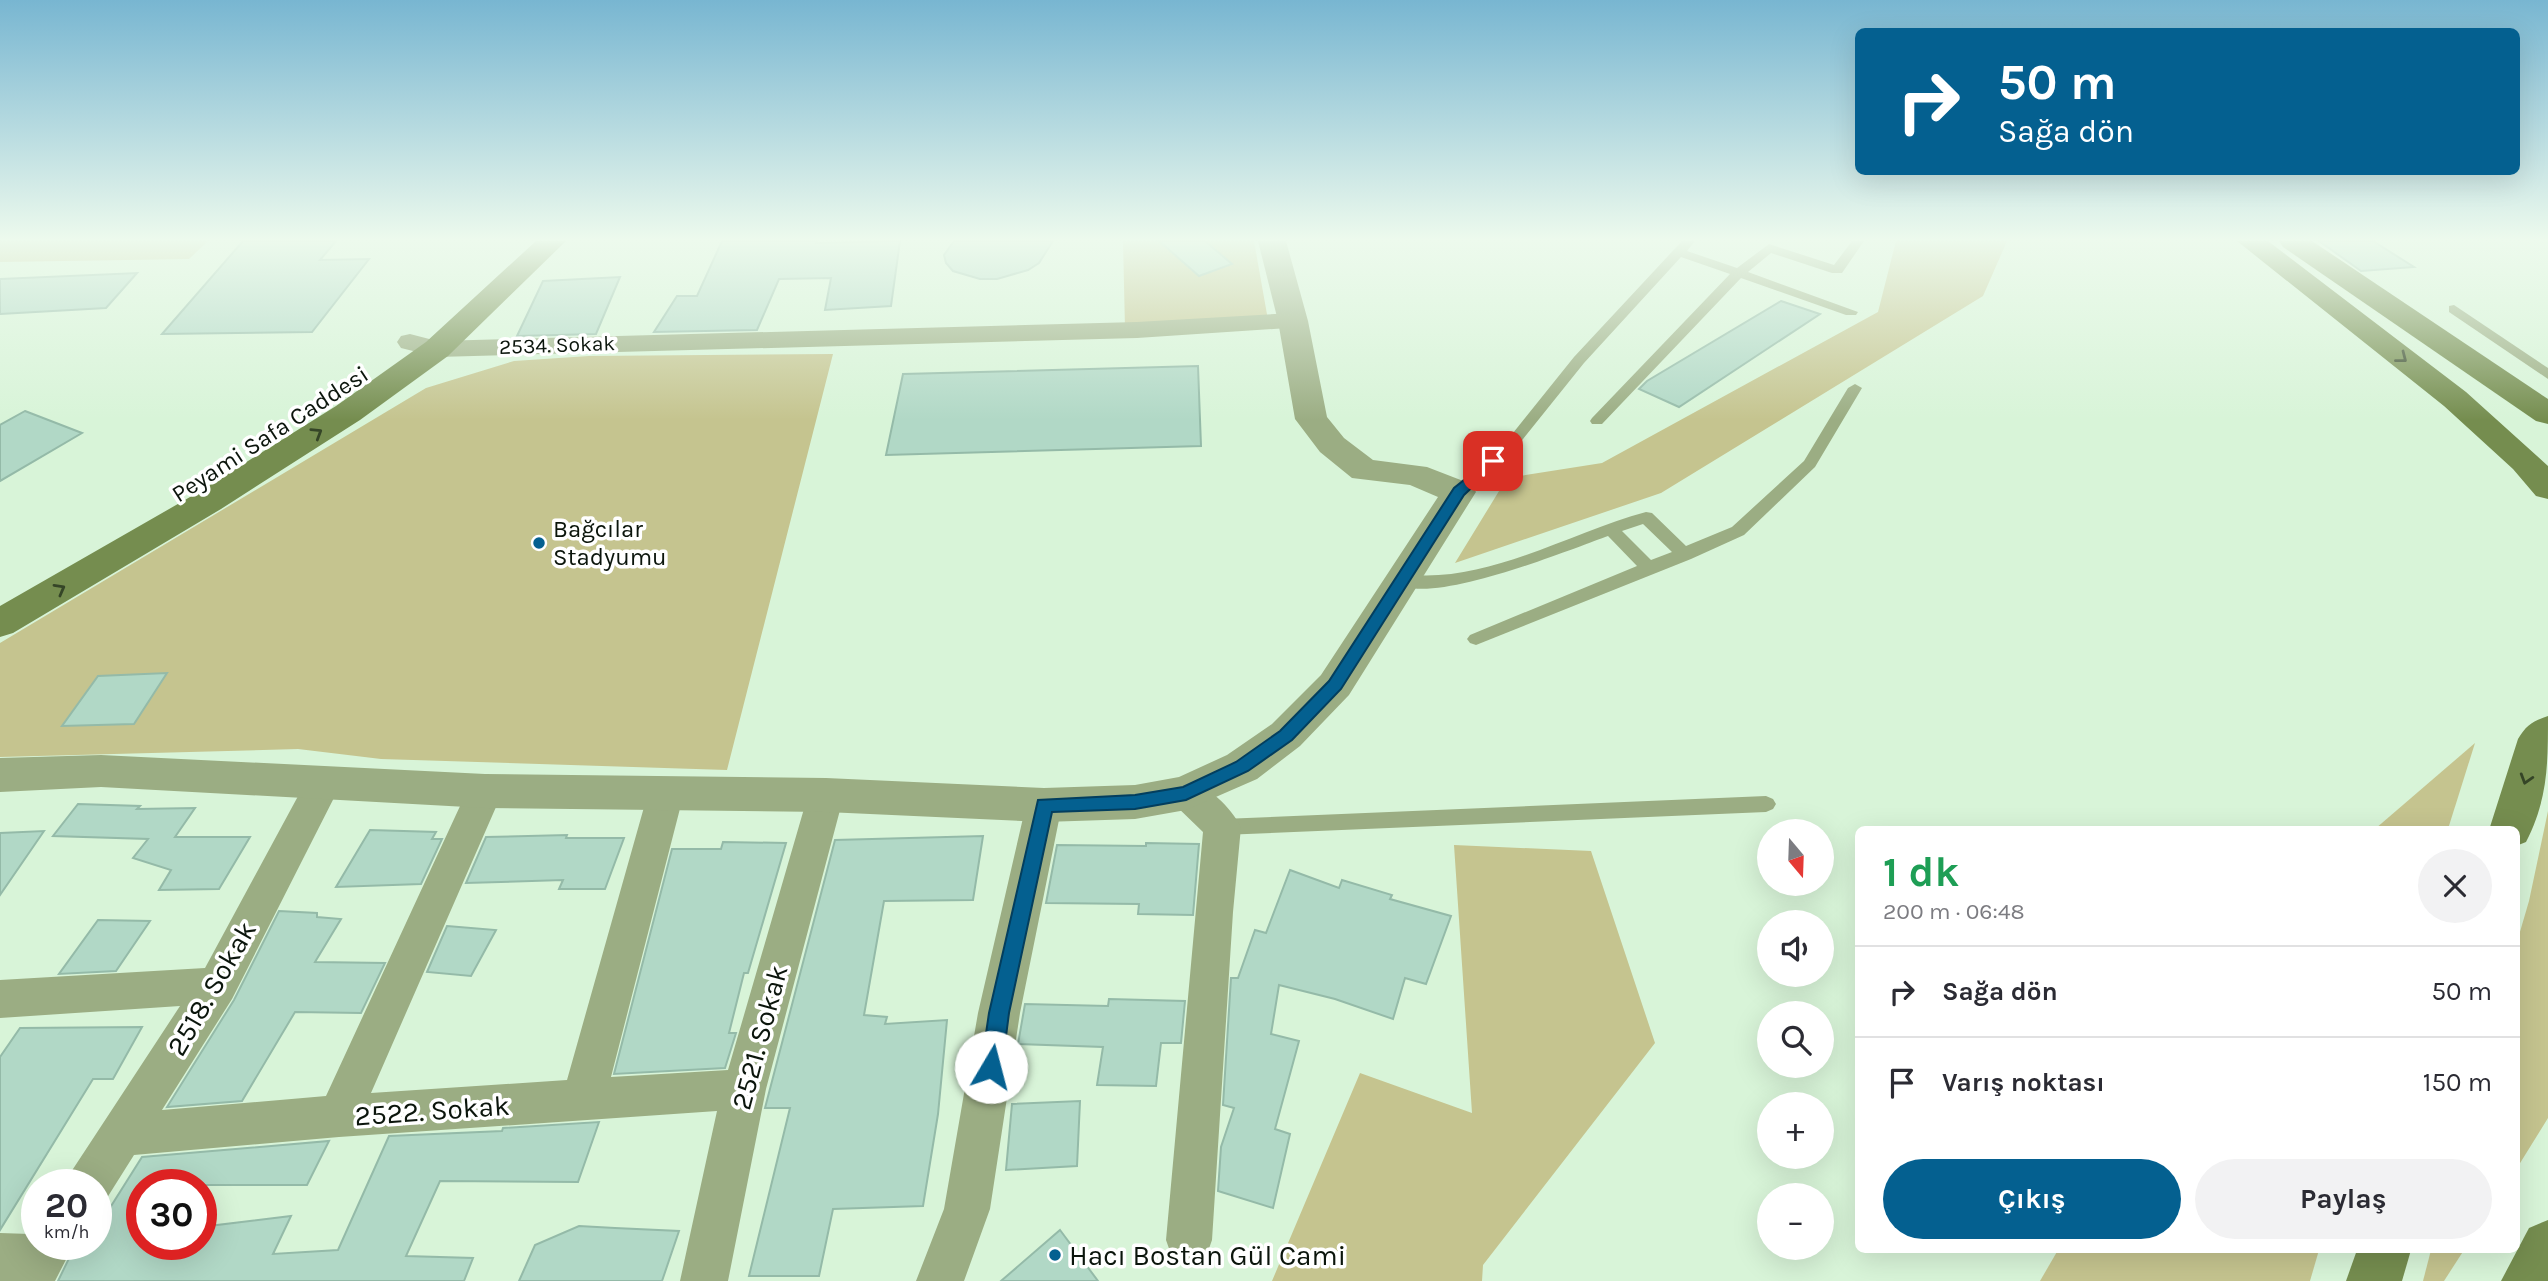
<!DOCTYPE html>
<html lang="tr">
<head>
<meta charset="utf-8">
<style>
	:root { --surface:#fff; --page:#f2f2f3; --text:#2b2b33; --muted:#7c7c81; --line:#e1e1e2; --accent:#046090 }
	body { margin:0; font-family:Karla,sans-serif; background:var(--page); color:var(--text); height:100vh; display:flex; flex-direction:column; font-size:26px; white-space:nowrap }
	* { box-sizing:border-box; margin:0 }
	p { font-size:23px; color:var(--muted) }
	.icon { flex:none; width:38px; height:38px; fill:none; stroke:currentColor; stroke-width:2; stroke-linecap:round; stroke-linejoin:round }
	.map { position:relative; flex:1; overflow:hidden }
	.sheet { position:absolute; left:1855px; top:826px; width:665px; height:427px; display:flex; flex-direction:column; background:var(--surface); border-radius:10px; box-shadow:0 7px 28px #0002 }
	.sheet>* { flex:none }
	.banner { position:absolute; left:1855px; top:28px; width:665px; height:147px; border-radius:10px; box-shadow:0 7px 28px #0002; background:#046090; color:#fff; overflow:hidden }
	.needle { width:46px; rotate:161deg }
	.tools { position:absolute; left:1757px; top:819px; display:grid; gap:14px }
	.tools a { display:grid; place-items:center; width:77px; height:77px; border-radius:50%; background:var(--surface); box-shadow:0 7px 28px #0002; font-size:35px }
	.speed { position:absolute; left:21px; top:1169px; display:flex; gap:14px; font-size:35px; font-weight:700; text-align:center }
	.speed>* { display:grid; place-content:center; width:91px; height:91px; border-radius:50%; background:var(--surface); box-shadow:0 7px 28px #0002; line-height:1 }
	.speed small { font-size:18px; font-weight:400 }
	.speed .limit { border:10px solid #d22; background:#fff; color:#111 }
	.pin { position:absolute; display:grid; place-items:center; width:60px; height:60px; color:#fff; margin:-30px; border-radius:14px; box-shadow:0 4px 10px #0006 }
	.me { position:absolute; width:77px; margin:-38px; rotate:8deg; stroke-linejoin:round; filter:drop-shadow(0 0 5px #0008) }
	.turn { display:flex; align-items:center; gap:24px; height:147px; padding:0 28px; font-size:32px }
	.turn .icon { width:91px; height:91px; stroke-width:2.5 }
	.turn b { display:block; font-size:49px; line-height:60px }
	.round { display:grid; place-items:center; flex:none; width:74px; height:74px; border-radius:37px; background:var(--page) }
	.head { display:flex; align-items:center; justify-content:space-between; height:119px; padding:0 28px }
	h1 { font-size:42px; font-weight:700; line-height:52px; color:#1e9e55 }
	.button { display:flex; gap:14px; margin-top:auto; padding:14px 28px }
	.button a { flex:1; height:80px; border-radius:42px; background:var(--accent); color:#fff; font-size:28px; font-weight:700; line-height:80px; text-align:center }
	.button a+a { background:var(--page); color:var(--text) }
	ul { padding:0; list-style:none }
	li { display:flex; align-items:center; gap:21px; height:91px; padding:0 28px; border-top:2px solid var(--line) }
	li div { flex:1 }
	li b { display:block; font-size:26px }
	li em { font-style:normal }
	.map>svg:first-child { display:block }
	.green { fill:#c5c48f }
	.building { fill:#b1d8c6; stroke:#94baa8; stroke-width:2 }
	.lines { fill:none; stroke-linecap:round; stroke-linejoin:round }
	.service { fill:#9bad83; fill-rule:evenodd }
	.minor { fill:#9bad83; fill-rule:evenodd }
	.tertiary { fill:#9bad83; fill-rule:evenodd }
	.secondary { fill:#758d4f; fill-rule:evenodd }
	.oneway { stroke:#354527 }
	.route { fill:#046090; stroke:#033e5e; stroke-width:2 }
	.poi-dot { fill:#046090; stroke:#fff; stroke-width:2.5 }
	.labels { text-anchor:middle; stroke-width:7; stroke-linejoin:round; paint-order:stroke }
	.far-street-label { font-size:21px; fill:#0b150c; stroke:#fff }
	.street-label { font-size:24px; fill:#0b150c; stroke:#fff }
	.poi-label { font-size:24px; fill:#0b150c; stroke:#fff; text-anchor:start }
	.near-street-label { font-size:28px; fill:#0b150c; stroke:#fff }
	.near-poi-label { font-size:28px; fill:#0b150c; stroke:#fff; text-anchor:start }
</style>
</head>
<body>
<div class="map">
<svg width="2548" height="1281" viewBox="0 0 2548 1281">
	<rect width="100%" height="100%" fill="#d8f4d8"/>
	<g class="green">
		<polygon points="0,241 208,241 189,259 0,262"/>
		<polygon points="1123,241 1254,241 1268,320 1125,328"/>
		<polygon points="1896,241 2007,241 1983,296 1661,493 1455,563 1507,478 1602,463 1878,312"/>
		<polygon points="833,354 727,770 381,759 298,749 0,757 0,643 426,388 514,361 589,356"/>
		<polygon points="2475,743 2448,829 2375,829"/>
		<polygon points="2548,811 2548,1118 2517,1168 2517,942 2529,901"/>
		<polygon points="1454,845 1591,851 1655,1043 1483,1265 1482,1281 1272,1281 1360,1073 1472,1113"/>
		<polygon points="2058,1250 2319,1250 2310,1281 2040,1281"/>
		<polygon points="2431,1250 2464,1250 2444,1281 2423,1281"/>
	</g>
	<g class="building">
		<polygon points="243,241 336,241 320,260 369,259 312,332 162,334"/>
		<polygon points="722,241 817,241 816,243 900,241 891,306 825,310 831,278 779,279 757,330 654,332 677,296 697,296"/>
		<polygon points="954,241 1053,241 1039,263 1028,270 997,279 980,279 953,271 946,263 944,255"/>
		<polygon points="1159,241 1205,241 1232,264 1199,276"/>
		<polygon points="2319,241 2373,241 2414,267 2361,271"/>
		<polygon points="137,273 106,308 0,314 0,279"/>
		<polygon points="620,277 596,334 517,336 543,281"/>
		<polygon points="1781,301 1820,314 1679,407 1639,389 1647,381"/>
		<polygon points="1198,366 1201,446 886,455 903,374"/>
		<polygon points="25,411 82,433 0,481 0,425"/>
		<polygon points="167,673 134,724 62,726 98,676"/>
		<polygon points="78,804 140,806 137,809 195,808 175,837 250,837 219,889 159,890 171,870 133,858 148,839 53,836"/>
		<polygon points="370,830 436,832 432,839 442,839 421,884 336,887"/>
		<polygon points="44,831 0,895 0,833"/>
		<polygon points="567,835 566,838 624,838 605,889 559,889 563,880 466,883 486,837"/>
		<polygon points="983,836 973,900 884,901 864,1015 887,1017 885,1024 947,1020 938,1114 923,1206 833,1209 819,1276 749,1276 790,1108 765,1108 835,840"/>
		<polygon points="723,842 786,843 748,973 744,973 729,1033 736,1033 725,1068 614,1074 672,849 721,849"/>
		<polygon points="1146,843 1199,844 1193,915 1138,914 1139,904 1046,903 1057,845 1146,846"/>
		<polygon points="1290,870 1339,888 1342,880 1392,895 1390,899 1451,916 1426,984 1405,978 1393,1019 1335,999 1279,985 1271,1034 1299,1041 1275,1129 1290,1134 1273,1208 1218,1191 1221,1147 1234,1108 1223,1105 1231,978 1238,978 1255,930 1266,933"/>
		<polygon points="279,911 317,913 317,917 341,919 315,962 385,963 361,1013 295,1012 242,1101 167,1107 234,1000"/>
		<polygon points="98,920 150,921 116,971 59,974"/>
		<polygon points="447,926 496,930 471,976 427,972"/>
		<polygon points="1109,999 1185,1001 1181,1043 1161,1043 1156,1086 1097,1085 1103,1047 1018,1044 1025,1004 1108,1006"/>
		<polygon points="142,1027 113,1079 93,1079 0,1230 0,1057 20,1028"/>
		<polygon points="1080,1101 1077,1166 1006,1170 1012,1104"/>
		<polygon points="599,1122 578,1182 440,1181 406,1256 473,1258 464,1281 58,1281 76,1244 96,1244 96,1230 142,1157 329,1141 307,1185 142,1185 142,1244 201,1244 201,1227 291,1216 273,1254 338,1250 389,1136 502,1131 503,1128"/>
		<polygon points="579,1226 615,1228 679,1231 662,1281 519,1281 535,1245"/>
		<polygon points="1060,1230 1098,1281 1001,1281"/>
	</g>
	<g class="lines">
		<g class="service">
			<polygon points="1682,241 1695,241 1687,251 1737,268 1769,244 1834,265 1852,241 1864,241 1842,273 1832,273 1771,253 1748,272 1858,312 1856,315 1846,315 1741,278 1602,424 1592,424 1590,421 1592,418 1730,274 1681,257 1584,363 1515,449 1465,496 1453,496 1451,492 1453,488 1505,443 1574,357"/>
			<polygon points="2454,305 2548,368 2548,379 2449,312 2449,306"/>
			<path d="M1855,384L1862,388L1815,467L1744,535L1691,559L1476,645L1470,643L1467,639L1470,635L1637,566L1608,536C1574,548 1418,612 1395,580L1403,574C1485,585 1568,533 1646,512L1652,513L1686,546L1732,527L1804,461L1848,388ZM1643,524L1672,552L1651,560L1622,531Z"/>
			<polygon points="1766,796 1773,799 1776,804 1773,809 1766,812 1222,835 1215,833 1212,827 1215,821 1222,819"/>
		</g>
		<g class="minor">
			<polygon points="1293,313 1302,315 1306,321 1302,327 1137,338 437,357 401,348 397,342 401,336 410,334 437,341 1137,322"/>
			<polygon points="323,770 336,774 341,784 232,999 162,1110 326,1096 467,791 472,781 485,776 498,781 503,791 371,1093 567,1080 648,793 653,783 666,778 679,783 684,793 611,1077 728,1070 808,795 813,785 826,780 839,785 844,795 766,1089 728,1281 680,1281 717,1111 339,1137 134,1155 105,1201 96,1205 96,1185 66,1185 73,1169 180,1006 0,1018 0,980 205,968 310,774"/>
			<path d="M1186,778C1207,785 1231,807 1241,827L1233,912L1212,1240L1206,1257L1189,1263L1172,1257L1166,1240L1203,832L1173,803L1168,793L1173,783Z"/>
			<polygon points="1044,790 1057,795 1062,805 1020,1013 990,1209 964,1281 916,1281 944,1209 978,1013 1026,805 1031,795"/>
			<polygon points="37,1226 37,1244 74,1244 55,1281 0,1281 0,1233 30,1234"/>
		</g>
		<polygon class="tertiary" points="1258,241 1286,241 1308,321 1327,417 1344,438 1373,460 1427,467 1471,484 1476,492 1349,695 1300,746 1257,779 1186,810 1135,819 1044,822 826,812 485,808 101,787 0,792 0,758 101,755 485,774 826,778 1044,788 1135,785 1179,777 1227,755 1272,724 1321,675 1438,497 1410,485 1352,478 1320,452 1295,419 1278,321"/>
		<g class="secondary">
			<polygon points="536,241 566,241 448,356 360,420 221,509 13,633 0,637 0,606 197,493 336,406 426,342"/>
			<polygon points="2237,241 2268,241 2466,392 2548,466 2548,499 2536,496 2513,469 2444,406"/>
			<polygon points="2279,241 2312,241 2548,399 2548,424 2536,421 2283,247"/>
			<path d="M2548,716C2548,764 2548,799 2526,842L2516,846V830H2489L2518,739C2526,725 2533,721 2548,716Z"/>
			<polygon points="2548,1220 2548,1281 2501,1281 2529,1228"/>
			<polygon points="2357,1250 2411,1250 2402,1281 2346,1281"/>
		</g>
	</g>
	<defs><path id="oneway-chevron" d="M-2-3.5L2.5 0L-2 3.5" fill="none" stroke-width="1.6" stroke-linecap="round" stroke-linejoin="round" transform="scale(1.75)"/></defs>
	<g class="oneway">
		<use href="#oneway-chevron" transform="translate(2402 358) rotate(38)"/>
		<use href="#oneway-chevron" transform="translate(317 433) rotate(-32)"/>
		<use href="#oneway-chevron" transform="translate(60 589) rotate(-29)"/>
		<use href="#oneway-chevron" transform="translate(2526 779) rotate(107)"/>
	</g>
	<linearGradient id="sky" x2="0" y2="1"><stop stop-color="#78b6d1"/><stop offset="0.57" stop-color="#edfaed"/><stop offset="1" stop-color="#edfaed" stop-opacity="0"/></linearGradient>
	<rect width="2548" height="420" fill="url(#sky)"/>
	<polygon class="route" points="1493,457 1500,461 1464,495 1341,689 1292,740 1248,771 1186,800 1135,809 1052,812 1009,1013 1002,1067 999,1074 991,1076 984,1074 981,1067 989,1013 1038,800 1135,795 1183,787 1236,762 1280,731 1329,681 1454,488"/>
	<g class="poi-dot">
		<circle cx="539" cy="543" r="7"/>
		<circle cx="1055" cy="1255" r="7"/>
	</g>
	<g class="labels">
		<g class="far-street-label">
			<text transform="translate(557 345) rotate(-2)" y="7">2534. Sokak</text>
		</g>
		<g class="street-label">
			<text transform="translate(270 434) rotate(-33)" y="8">Peyami Safa Caddesi</text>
		</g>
		<g class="poi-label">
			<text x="553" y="537">Bağcılar<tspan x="553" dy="28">Stadyumu</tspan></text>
		</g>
		<g class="near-street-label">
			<text transform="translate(211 988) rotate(-60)" y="10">2518. Sokak</text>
			<text transform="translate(759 1037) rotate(-75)" y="10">2521. Sokak</text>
			<text transform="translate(432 1110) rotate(-4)" y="10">2522. Sokak</text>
		</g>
		<g class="near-poi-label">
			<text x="1069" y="1265">Hacı Bostan Gül Cami</text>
		</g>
	</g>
</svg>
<div class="tools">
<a><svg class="needle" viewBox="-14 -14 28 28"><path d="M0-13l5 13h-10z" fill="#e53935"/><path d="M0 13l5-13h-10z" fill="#7c7c81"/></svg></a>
<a><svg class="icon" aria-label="sound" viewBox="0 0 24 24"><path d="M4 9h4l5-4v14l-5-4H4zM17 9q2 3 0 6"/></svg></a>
<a><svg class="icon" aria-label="search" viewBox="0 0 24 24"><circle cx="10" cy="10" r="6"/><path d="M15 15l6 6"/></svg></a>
<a>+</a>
<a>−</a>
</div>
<div class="speed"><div>20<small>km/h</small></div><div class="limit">30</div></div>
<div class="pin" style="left:1493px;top:461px;background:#d93025"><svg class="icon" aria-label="arrive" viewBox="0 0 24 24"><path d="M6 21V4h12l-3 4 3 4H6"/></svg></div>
<svg class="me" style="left:991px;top:1067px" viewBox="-20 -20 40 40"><circle r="19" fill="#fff"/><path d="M0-13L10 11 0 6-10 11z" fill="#046090"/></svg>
<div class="banner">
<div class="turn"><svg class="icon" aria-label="right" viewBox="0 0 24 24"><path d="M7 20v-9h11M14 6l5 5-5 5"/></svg><div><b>50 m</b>Sağa dön</div></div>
</div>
<section class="sheet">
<div class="head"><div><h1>1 dk</h1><p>200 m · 06:48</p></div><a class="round"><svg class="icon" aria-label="close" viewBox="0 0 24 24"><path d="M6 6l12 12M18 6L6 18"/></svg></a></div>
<ul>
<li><svg class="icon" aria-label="right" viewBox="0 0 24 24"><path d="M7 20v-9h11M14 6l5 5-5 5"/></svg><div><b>Sağa dön</b></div><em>50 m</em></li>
<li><svg class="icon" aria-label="arrive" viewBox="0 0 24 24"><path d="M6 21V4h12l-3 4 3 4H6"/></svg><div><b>Varış noktası</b></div><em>150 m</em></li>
</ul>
<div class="button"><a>Çıkış</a><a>Paylaş</a></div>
</section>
</div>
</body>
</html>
